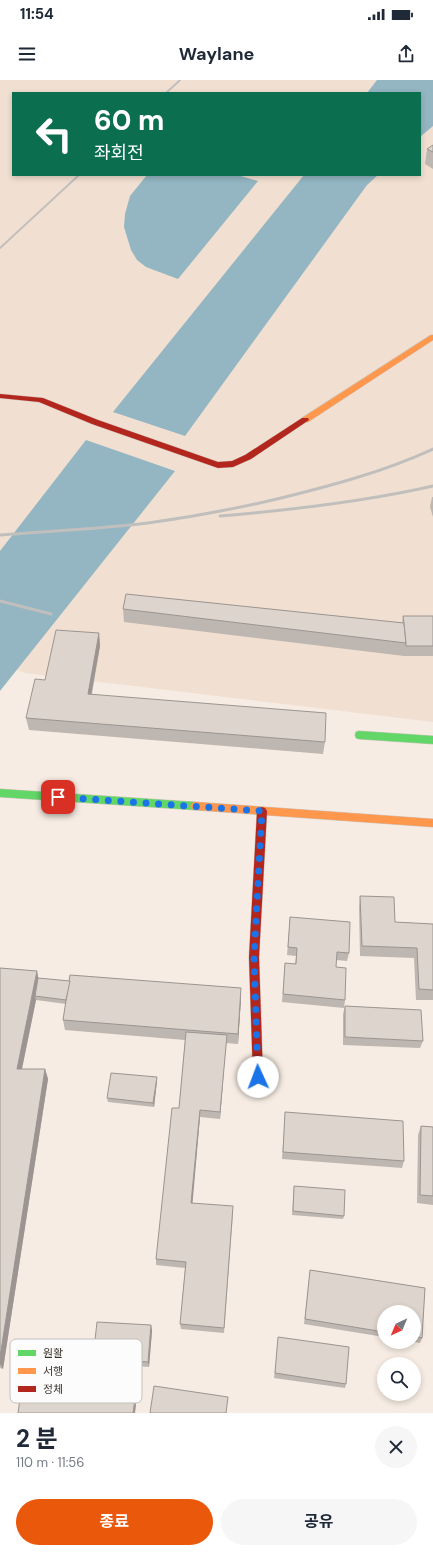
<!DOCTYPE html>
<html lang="ko">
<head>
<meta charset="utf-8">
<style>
	:root { --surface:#fff; --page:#f6f6f7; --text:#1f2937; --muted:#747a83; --accent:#ea580c }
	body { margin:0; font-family:"DM Sans","Noto Sans KR",sans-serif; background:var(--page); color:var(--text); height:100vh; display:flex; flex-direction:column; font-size:15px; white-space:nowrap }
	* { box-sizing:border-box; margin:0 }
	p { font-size:13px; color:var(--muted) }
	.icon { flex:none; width:22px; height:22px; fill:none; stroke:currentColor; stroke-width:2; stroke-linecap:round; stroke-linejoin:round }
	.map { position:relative; height:1333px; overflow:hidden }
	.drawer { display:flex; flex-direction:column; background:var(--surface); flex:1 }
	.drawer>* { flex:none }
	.top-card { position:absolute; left:12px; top:12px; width:409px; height:84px; border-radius:0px; box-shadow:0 2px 6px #0003; background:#0b6e4f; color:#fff; overflow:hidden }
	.needle { width:26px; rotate:224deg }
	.tools { position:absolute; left:377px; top:1225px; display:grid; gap:8px }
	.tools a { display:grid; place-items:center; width:44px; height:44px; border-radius:50%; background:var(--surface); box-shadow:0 2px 6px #0003; font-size:20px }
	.pin { position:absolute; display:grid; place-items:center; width:34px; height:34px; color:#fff; margin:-17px; border-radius:8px; box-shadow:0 2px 6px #0006 }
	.me { position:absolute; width:44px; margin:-22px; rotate:358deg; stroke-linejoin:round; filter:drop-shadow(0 0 3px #0008) }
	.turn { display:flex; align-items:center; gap:14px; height:84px; padding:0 16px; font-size:18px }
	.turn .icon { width:52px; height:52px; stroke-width:2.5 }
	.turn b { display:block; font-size:28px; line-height:34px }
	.round { display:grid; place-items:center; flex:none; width:42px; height:42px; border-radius:21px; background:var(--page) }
	.head { display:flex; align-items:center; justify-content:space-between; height:68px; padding:0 16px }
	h1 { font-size:24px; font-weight:700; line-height:30px }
	.action { display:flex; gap:8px; margin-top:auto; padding:8px 16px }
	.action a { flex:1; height:46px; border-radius:24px; background:var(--accent); color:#fff; font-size:16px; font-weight:700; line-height:46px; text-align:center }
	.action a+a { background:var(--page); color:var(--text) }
	.status { display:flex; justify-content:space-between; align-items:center; height:28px; padding:0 20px; background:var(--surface); direction:ltr }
	.status svg { height:11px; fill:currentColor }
	header { display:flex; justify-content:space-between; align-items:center; height:52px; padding:0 16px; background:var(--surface); font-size:18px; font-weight:700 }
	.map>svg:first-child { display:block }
	.built { fill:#f1e0d1; fill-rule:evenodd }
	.water { fill:#93b6c2 }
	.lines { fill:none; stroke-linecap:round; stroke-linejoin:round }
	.fast-casing { stroke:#cbc2ba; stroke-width:1 }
	.slow-casing { stroke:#cbc2ba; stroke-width:1 }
	.jam-casing { stroke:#cbc2ba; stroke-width:1 }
	.fast { fill:#63d668; fill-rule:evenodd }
	.slow { fill:#ff974d; fill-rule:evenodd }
	.jam { fill:#b3261e; fill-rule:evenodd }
	.rail-far1 { stroke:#c1bfbd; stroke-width:2 }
	.rail { stroke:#c1bfbd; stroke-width:3 }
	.wall { fill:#beb6b0 }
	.shaded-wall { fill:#9b9490 }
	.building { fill:#ddd4cd; stroke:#9b9490 }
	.route { stroke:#1a73e8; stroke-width:7; stroke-dasharray:0 12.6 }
	.key { fill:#fcfcfc; stroke:#c3c0be; stroke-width:1 }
	.key-label { font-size:11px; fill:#3d342c }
</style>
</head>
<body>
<div class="status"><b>11:54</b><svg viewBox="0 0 49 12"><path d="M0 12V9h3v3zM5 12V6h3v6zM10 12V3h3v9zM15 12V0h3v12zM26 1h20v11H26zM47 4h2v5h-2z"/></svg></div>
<header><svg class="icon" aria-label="menu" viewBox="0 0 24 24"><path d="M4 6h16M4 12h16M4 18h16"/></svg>Waylane<svg class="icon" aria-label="share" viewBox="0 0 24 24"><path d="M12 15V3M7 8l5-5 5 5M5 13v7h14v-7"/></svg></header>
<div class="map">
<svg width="433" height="1333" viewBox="0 0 433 1333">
	<rect width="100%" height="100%" fill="#f6ece3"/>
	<path class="built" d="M0,0H433V642L25,593L0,583ZM13,13H420V95H13Z"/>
	<g class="water">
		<polygon points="377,0 433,0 433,46 420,57 420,13 367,13"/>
		<polygon points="147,95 237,95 258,101 178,199 146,187 137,180 131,170 124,147 125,134 130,116"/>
		<polygon points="304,95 378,95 367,105 185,356 113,332"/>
		<polygon points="86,360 175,391 0,611 0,471"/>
	</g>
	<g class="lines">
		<g class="fast-casing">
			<g id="fast">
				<polygon points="359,651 433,656 433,664 359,659 356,658 355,655 356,652"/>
				<polygon points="0,709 195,722 198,723 200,726 198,729 195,730 0,717"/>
			</g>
		</g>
		<g class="slow-casing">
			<g id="slow">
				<polygon points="431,255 433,255 433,260 308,342 302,342 302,338"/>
				<polygon points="195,722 433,739 433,747 195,730 192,729 190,726 192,723"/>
			</g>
		</g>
		<g class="jam-casing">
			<g id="jam">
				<polygon points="0,314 43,318 98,340 218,382 232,381 245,375 302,338 308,338 309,340 251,379 233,387 218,388 92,344 39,322 0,318"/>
				<polygon points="262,727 265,728 267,731 259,877 263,997 262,1001 258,1002 254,1001 253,997 249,877 257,731 259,728"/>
			</g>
		</g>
		<use href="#fast" class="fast"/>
		<use href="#slow" class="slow"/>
		<use href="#jam" class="jam"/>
		<g class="rail-far1">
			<polyline points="166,13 180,0"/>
			<polyline points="0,168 79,95"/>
		</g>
		<g class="rail">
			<path d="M220,436C292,430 363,422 433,406"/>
			<path d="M0,455C49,451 99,449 148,443C192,437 234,429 277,419C330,406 383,392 433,369"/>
			<polyline points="0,521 51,534"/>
		</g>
	</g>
	<g class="wall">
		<polygon points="433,65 433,89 425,84 427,69"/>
		<polygon points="432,417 433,417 433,437 430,427"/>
		<polygon points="123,529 402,543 403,536 433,536 433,576 404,576 124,542"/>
		<polygon points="99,553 100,566 92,614 325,662 323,674 29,650 26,638 45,600"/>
		<polygon points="360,816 395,842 433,844 433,920 416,920 414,878 360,876 359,827"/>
		<polygon points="290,837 349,873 347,881 336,880 336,887 345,920 344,928 282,922 285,883 295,884 296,876 287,875"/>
		<polygon points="0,888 37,891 38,898 241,919 238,964 226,963 220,1039 200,1037 192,1123 233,1132 224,1253 181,1249 180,1244 185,1188 156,1185 156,1179 179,1028 185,960 65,950 63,940 66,924 36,920 22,989 45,989 48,999 3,1289 0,1288"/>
		<polygon points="345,926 423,961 420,968 343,965 343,934"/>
		<polygon points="157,1001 154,1027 108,1022 107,1018"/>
		<polygon points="285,1032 404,1081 402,1088 282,1079"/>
		<polygon points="421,1046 433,1047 433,1125 417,1123 418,1055"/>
		<polygon points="294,1106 344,1136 343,1139 292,1135"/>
		<polygon points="310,1190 425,1208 422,1258 420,1263 414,1262 414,1232 384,1232 384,1257 304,1244"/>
		<polygon points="151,1245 152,1251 149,1287 95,1283 93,1278"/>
		<polygon points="278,1262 346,1304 345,1308 274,1298"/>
	</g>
	<g class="shaded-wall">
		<polygon points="99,553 100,566 89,626 88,614"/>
		<polygon points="37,891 39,902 35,916 36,920 20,998 17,989"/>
		<polygon points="241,908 241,919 238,964 238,954"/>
		<polygon points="227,955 226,963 220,1039 220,1032"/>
		<polygon points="45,989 48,999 3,1289 0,1284 0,1277"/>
		<polygon points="157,997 157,1001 154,1027 153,1023"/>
		<polygon points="200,1030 200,1037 192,1129 191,1123"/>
		<polygon points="151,1245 152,1251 149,1287 148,1282"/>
		<polygon points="135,1319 136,1325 135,1333 133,1333"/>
	</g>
	<g class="building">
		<polygon points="433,65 433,72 427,69"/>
		<polygon points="126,514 404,543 406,563 123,529"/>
		<polygon points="403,536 433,536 433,566 406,566 406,563 404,543"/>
		<polygon points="56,550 99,553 88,614 326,633 325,662 26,638 35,599 45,600"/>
		<polygon points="360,816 394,817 395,842 433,844 433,910 419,909 417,868 362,866"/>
		<polygon points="290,837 350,842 349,873 337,872 336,887 346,888 345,920 283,914 285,883 296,884 297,868 288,867"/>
		<polygon points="0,888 37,891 17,989 45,989 0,1277"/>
		<polygon points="70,895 241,908 238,954 63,940"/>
		<polygon points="38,898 70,901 66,920 35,916"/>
		<polygon points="345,926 421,930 423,961 345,957"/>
		<polygon points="186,952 227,955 220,1032 200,1030 191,1123 233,1126 224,1248 180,1244 186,1182 156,1179 172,1028 179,1028"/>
		<polygon points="111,993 157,997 153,1023 107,1018"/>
		<polygon points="285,1032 403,1041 404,1081 283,1072"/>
		<polygon points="421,1046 433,1047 433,1116 420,1115"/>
		<polygon points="294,1106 345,1110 344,1136 293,1131"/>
		<polygon points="310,1190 425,1208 422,1258 414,1256 414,1232 384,1232 384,1252 305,1239"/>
		<polygon points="97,1242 151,1245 148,1282 93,1278"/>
		<polygon points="278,1257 349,1267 346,1304 275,1293"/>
		<polygon points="154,1306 228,1317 226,1333 150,1333"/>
		<polygon points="21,1311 135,1319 133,1333 18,1333"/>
	</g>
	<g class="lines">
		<polyline class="route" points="58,717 262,731 254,877 258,997"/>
	</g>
	<rect x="10" y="1259" width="132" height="64" rx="6" class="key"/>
	<rect x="18" y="1270" width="18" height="6" fill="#63d668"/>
	<rect x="18" y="1288" width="18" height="6" fill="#ff974d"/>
	<rect x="18" y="1306" width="18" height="6" fill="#b3261e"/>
	<g class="key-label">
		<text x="43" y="1277">원활</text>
		<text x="43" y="1295">서행</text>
		<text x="43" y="1313">정체</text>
	</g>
</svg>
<div class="tools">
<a><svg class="needle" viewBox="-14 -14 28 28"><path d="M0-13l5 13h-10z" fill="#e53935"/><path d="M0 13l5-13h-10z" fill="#747a83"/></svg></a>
<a><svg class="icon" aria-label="search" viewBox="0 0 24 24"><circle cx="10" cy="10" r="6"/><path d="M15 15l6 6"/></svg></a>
</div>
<div class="pin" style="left:58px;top:717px;background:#d93025"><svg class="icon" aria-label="arrive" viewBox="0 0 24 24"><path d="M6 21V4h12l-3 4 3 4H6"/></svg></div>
<svg class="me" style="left:258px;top:997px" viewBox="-20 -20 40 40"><circle r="19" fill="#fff"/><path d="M0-13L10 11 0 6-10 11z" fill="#1a73e8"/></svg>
<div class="top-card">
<div class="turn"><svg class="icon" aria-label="left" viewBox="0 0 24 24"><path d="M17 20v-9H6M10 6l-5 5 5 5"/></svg><div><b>60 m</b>좌회전</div></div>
</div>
</div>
<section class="drawer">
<div class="head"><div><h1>2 분</h1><p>110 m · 11:56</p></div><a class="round"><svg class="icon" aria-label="close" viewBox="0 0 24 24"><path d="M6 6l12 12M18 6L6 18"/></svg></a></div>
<div class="action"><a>종료</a><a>공유</a></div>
</section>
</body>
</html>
